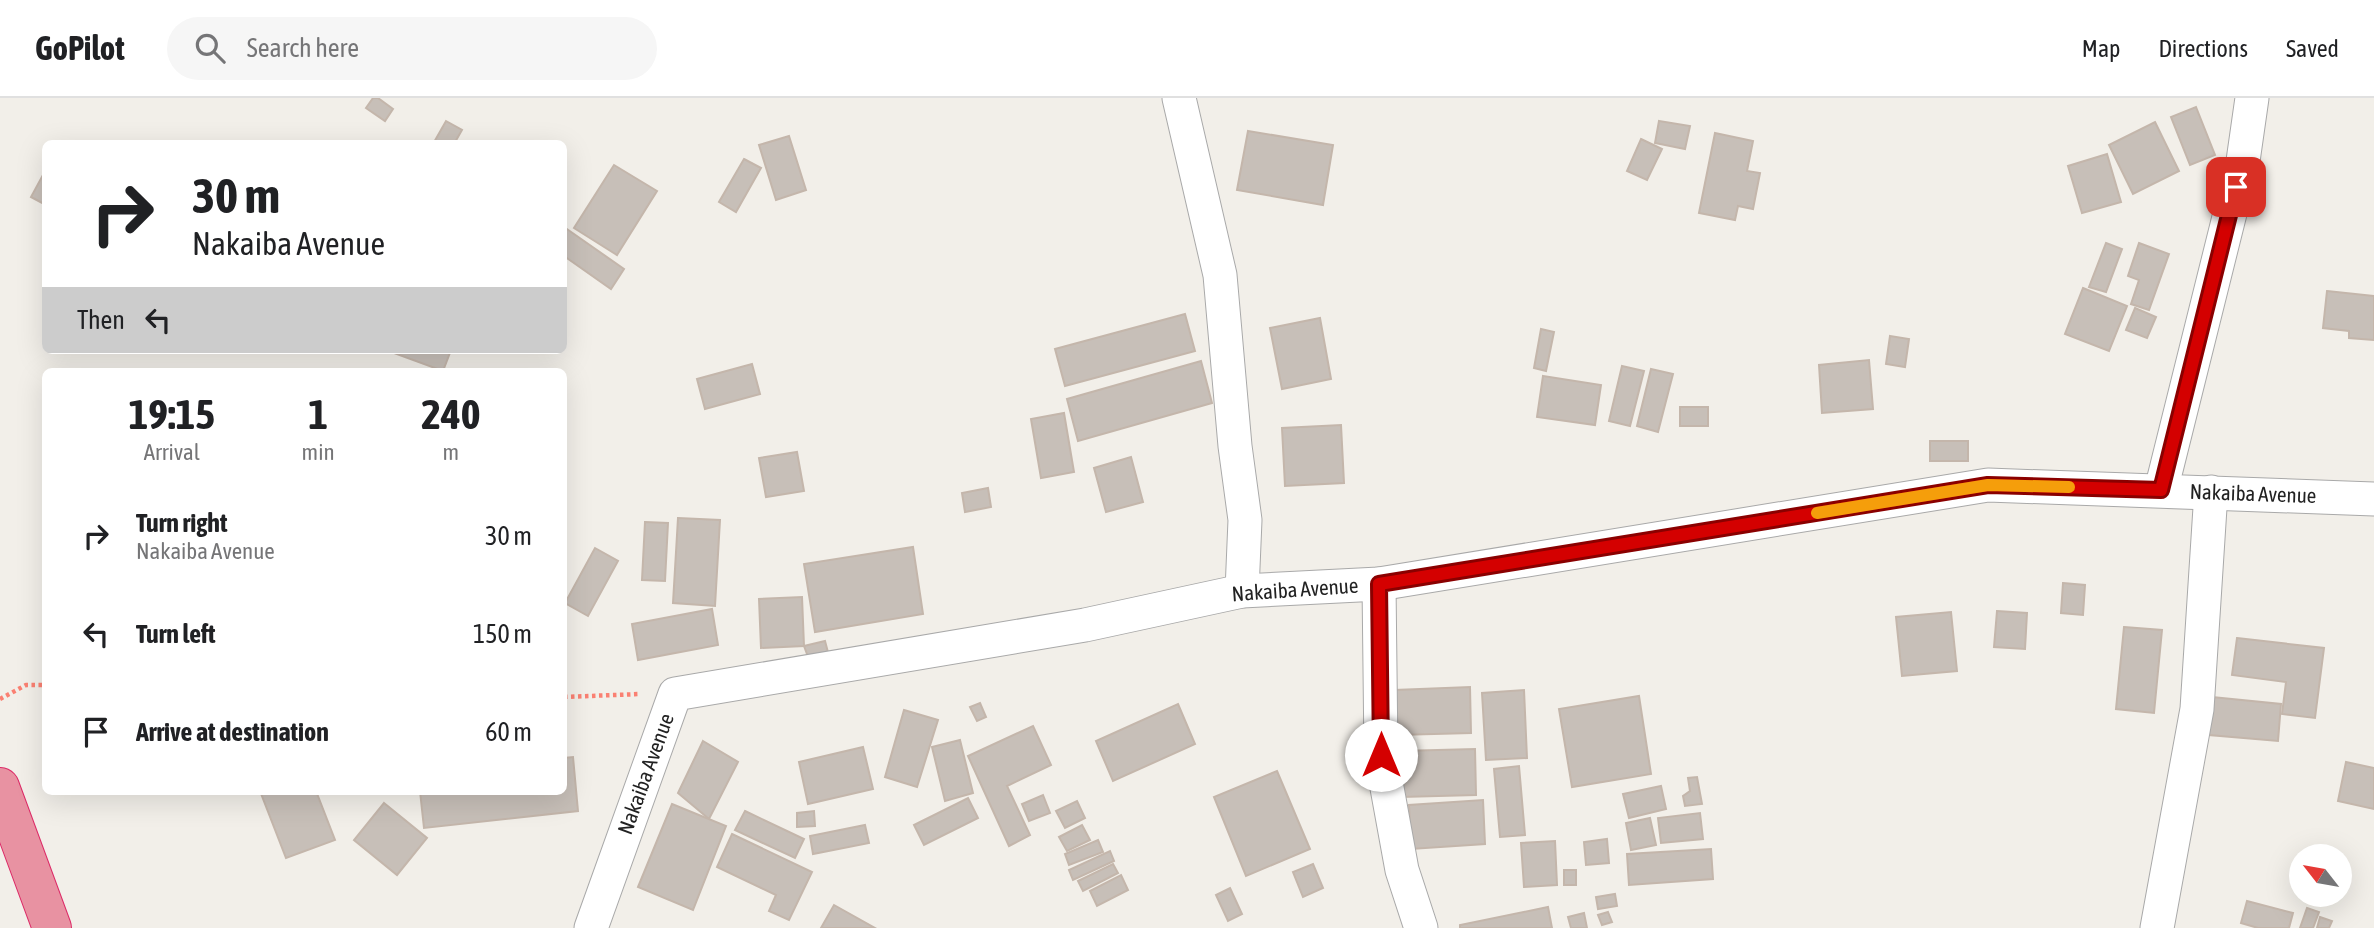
<!DOCTYPE html>
<html lang="en">
<head>
<meta charset="utf-8">
<style>
	:root { --surface:#fff; --page:#f6f6f6; --text:#202124; --muted:#757577; --line:#e0e0e0 }
	body { margin:0; font-family:"Asap Condensed",sans-serif; background:var(--page); color:var(--text); height:100vh; display:flex; flex-direction:column; font-size:26px; white-space:nowrap }
	* { box-sizing:border-box; margin:0 }
	p { font-size:23px; color:var(--muted) }
	.icon { flex:none; width:38px; height:38px; fill:none; stroke:currentColor; stroke-width:2; stroke-linecap:round; stroke-linejoin:round }
	.map { position:relative; flex:1; overflow:hidden }
	.side { position:absolute; left:42px; top:270px; width:525px; height:427px; display:flex; flex-direction:column; background:var(--surface); border-radius:10px; box-shadow:0 7px 28px #0002 }
	.side>* { flex:none }
	.hud { position:absolute; left:42px; top:42px; width:525px; height:214px; border-radius:10px; box-shadow:0 7px 28px #0002; background:#fff; color:var(--text); overflow:hidden }
	.needle { width:46px; rotate:301deg }
	.buttons { position:absolute; left:2289px; top:746px; display:grid; gap:14px }
	.buttons a { display:grid; place-items:center; width:63px; height:63px; border-radius:50%; background:var(--surface); box-shadow:0 7px 28px #0002; font-size:35px }
	.pin { position:absolute; display:grid; place-items:center; width:60px; height:60px; color:#fff; margin:-30px; border-radius:14px; box-shadow:0 4px 10px #0006 }
	.me { position:absolute; width:77px; margin:-38px; rotate:0deg; stroke-linejoin:round; filter:drop-shadow(0 0 5px #0008) }
	.turn { display:flex; align-items:center; gap:24px; height:147px; padding:0 35px; font-size:32px }
	.turn .icon { width:91px; height:91px; stroke-width:2.5 }
	.turn b { display:block; font-size:49px; line-height:60px }
	.then { display:flex; align-items:center; height:66px; padding:0 35px; background:#0003; gap:14px; font-size:26px }
	.eta { display:flex; justify-content:space-evenly; align-items:center; height:119px; text-align:center }
	.eta b { font-size:42px; font-weight:700; line-height:49px }
	ul { padding:0; list-style:none }
	li { display:flex; align-items:center; gap:21px; height:98px; padding:0 35px }
	li div { flex:1 }
	li b { display:block; font-size:26px }
	li em { font-style:normal }
	header { display:flex; align-items:center; gap:42px; box-sizing:border-box; height:98px; padding:0 35px; background:var(--surface); border-bottom:2px solid var(--line) }
	header strong { font-size:33px }
	nav { display:flex; gap:38px; margin-inline-start:auto; font-size:24px }
	.search { width:490px; height:63px; background:var(--page); display:flex; align-items:center; gap:18px; box-sizing:border-box; padding:0 24px; border-radius:38px; color:var(--muted); font-size:26px }
	.map>svg:first-child { display:block }
	.building { fill:#c7bfb8; stroke:#c4b6ab; stroke-width:2 }
	.lines { fill:none; stroke-linecap:round; stroke-linejoin:round }
	.street-casing { stroke:#a9a9a9; stroke-width:35 }
	.highway-casing { stroke:#dc2a67; stroke-width:40 }
	.path { stroke:#fa8072; stroke-width:4.5; stroke-dasharray:3.5 3.5; stroke-linecap:butt }
	.street { stroke:#fff; stroke-width:33 }
	.highway { stroke:#e892a2; stroke-width:38 }
	.route-casing { stroke:#8a0000; stroke-width:18 }
	.route { stroke:#d40000; stroke-width:12 }
	.slow { stroke:#f59e0b; stroke-width:12 }
	.labels { text-anchor:middle; stroke-width:5; stroke-linejoin:round; paint-order:stroke }
	.street-label { font-size:21px; fill:#222; stroke:#fff }
</style>
</head>
<body>
<header>
<strong>GoPilot</strong>
<div class="search"><svg class="icon" aria-label="search" viewBox="0 0 24 24"><circle cx="10" cy="10" r="6"/><path d="M15 15l6 6"/></svg>Search here</div>
<nav><a>Map</a><a>Directions</a><a>Saved</a></nav>
</header>
<div class="map">
<svg width="2374" height="830" viewBox="0 0 2374 830">
	<rect width="100%" height="100%" fill="#f2efe9"/>
	<g class="building">
		<polygon points="373,0 378,0 393,11 385,23 366,10"/>
		<polygon points="2196,9 2215,57 2190,67 2171,19"/>
		<polygon points="446,23 462,32 454,46 433,46"/>
		<polygon points="1659,23 1690,28 1685,51 1655,45"/>
		<polygon points="2155,24 2179,73 2133,96 2109,47"/>
		<polygon points="1248,33 1333,47 1323,107 1237,92"/>
		<polygon points="1715,35 1753,43 1747,73 1760,75 1753,111 1738,108 1735,122 1699,115"/>
		<polygon points="789,38 806,92 776,102 759,47"/>
		<polygon points="1641,41 1662,51 1647,82 1627,73"/>
		<polygon points="2107,56 2121,104 2082,115 2068,68"/>
		<polygon points="744,61 761,70 736,114 719,104"/>
		<polygon points="614,67 657,93 617,157 574,130"/>
		<polygon points="43,77 46,79 46,107 31,99"/>
		<polygon points="564,129 624,171 611,191 564,158"/>
		<polygon points="2106,145 2122,151 2106,194 2089,189"/>
		<polygon points="2139,145 2169,156 2149,212 2131,206 2139,182 2128,178"/>
		<polygon points="2083,190 2127,208 2109,253 2065,236"/>
		<polygon points="2327,193 2374,198 2374,242 2349,240 2349,233 2323,230"/>
		<polygon points="2135,210 2156,219 2147,240 2126,232"/>
		<polygon points="1185,216 1195,253 1065,288 1055,251"/>
		<polygon points="1320,220 1331,281 1282,291 1270,230"/>
		<polygon points="1541,231 1554,234 1546,273 1534,270"/>
		<polygon points="1890,238 1909,241 1905,269 1886,266"/>
		<polygon points="386,252 451,252 443,273"/>
		<polygon points="1869,262 1873,311 1822,315 1819,267"/>
		<polygon points="1201,263 1212,305 1078,343 1067,301"/>
		<polygon points="752,266 760,296 705,311 697,281"/>
		<polygon points="1622,268 1644,273 1630,328 1609,323"/>
		<polygon points="1651,271 1673,276 1658,334 1637,328"/>
		<polygon points="1543,278 1601,287 1595,327 1537,319"/>
		<rect x="1680" y="309" width="28" height="19"/>
		<polygon points="1064,315 1074,374 1041,380 1031,321"/>
		<polygon points="1341,327 1344,385 1285,388 1282,330"/>
		<rect x="1930" y="343" width="38" height="20"/>
		<polygon points="797,354 804,393 766,399 759,360"/>
		<polygon points="1131,359 1143,404 1106,414 1094,370"/>
		<polygon points="988,390 991,409 965,414 962,395"/>
		<polygon points="678,420 720,422 715,508 673,505"/>
		<polygon points="645,424 668,425 665,483 642,482"/>
		<polygon points="913,449 923,516 815,534 804,466"/>
		<polygon points="595,450 618,463 588,518 565,505"/>
		<polygon points="2063,485 2085,487 2083,517 2061,515"/>
		<polygon points="802,499 804,548 761,550 759,501"/>
		<polygon points="712,511 718,547 638,562 632,526"/>
		<polygon points="1997,513 2027,515 2025,551 1994,549"/>
		<polygon points="1951,514 1957,573 1902,578 1896,519"/>
		<polygon points="2124,529 2162,532 2154,615 2116,611"/>
		<polygon points="2237,540 2324,550 2315,620 2282,616 2286,584 2232,577"/>
		<polygon points="825,543 829,558 810,564 804,548"/>
		<polygon points="1470,589 1471,635 1397,637 1395,592"/>
		<polygon points="1524,592 1527,660 1486,662 1482,595"/>
		<polygon points="1639,598 1651,676 1572,689 1559,611"/>
		<polygon points="2212,599 2281,606 2278,643 2209,637"/>
		<polygon points="980,605 986,619 977,623 970,609"/>
		<polygon points="1178,606 1195,646 1113,683 1096,643"/>
		<polygon points="904,612 938,622 917,689 885,679"/>
		<polygon points="1033,628 1051,667 1007,688 1030,737 1009,748 968,658"/>
		<polygon points="960,642 973,695 945,703 932,649"/>
		<polygon points="703,643 738,664 709,721 678,695"/>
		<polygon points="863,649 873,691 808,706 799,664"/>
		<polygon points="1475,651 1476,697 1401,699 1400,653"/>
		<polygon points="573,659 578,713 424,730 420,693 564,693 564,660"/>
		<polygon points="2346,664 2374,670 2374,711 2338,703"/>
		<polygon points="1519,668 1525,737 1500,739 1494,671"/>
		<polygon points="1277,673 1310,751 1246,778 1214,699"/>
		<polygon points="1697,679 1702,706 1685,708 1683,698 1690,693 1688,680"/>
		<polygon points="1661,688 1666,711 1629,720 1623,696"/>
		<polygon points="260,693 316,693 335,742 286,760"/>
		<polygon points="1043,697 1050,715 1029,723 1022,706"/>
		<polygon points="968,700 978,720 924,747 914,727"/>
		<polygon points="1483,702 1485,746 1411,751 1409,707"/>
		<polygon points="1077,703 1085,720 1065,730 1056,713"/>
		<polygon points="384,705 427,740 397,777 354,742"/>
		<polygon points="672,706 726,728 693,812 638,789"/>
		<polygon points="745,713 804,741 795,760 735,732"/>
		<polygon points="814,713 815,728 797,729 797,715"/>
		<polygon points="1700,715 1703,741 1661,745 1658,720"/>
		<polygon points="1650,720 1656,747 1631,752 1626,725"/>
		<polygon points="865,727 869,745 813,756 810,738"/>
		<polygon points="1082,727 1090,742 1067,753 1059,739"/>
		<polygon points="732,736 812,774 789,822 769,813 776,797 717,769"/>
		<polygon points="1607,741 1609,765 1586,767 1584,744"/>
		<polygon points="1098,742 1103,754 1069,767 1065,756"/>
		<polygon points="1555,743 1557,787 1524,789 1521,745"/>
		<polygon points="1711,751 1713,781 1629,787 1627,756"/>
		<polygon points="1110,753 1114,763 1073,782 1069,772"/>
		<polygon points="1113,766 1118,775 1083,793 1078,783"/>
		<polygon points="1313,766 1323,790 1303,799 1293,774"/>
		<rect x="1564" y="772" width="12" height="15"/>
		<polygon points="1121,777 1128,792 1097,808 1090,793"/>
		<polygon points="1230,790 1242,816 1228,823 1216,797"/>
		<polygon points="1615,796 1617,808 1598,811 1596,799"/>
		<polygon points="2247,803 2293,815 2289,830 2258,830 2241,825"/>
		<polygon points="834,807 875,830 821,830"/>
		<polygon points="1548,809 1552,830 1460,830 1460,827"/>
		<polygon points="2307,810 2319,814 2313,830 2300,830"/>
		<polygon points="1608,814 1612,824 1602,827 1598,817"/>
		<polygon points="1584,815 1587,830 1571,830 1568,819"/>
		<polygon points="2320,819 2332,823 2329,830 2317,830"/>
	</g>
	<g class="lines">
		<g class="street-casing">
			<g id="street">
				<polyline points="1179,0 1220,177 1235,348 1245,422 1242,493"/>
				<polyline points="2161,392 2243,63 2252,0"/>
				<polyline points="1379,486 1381,657 1402,772 1421,830"/>
				<polyline points="591,830 675,596 1085,527 1242,493 1379,486 1988,387 2374,401"/>
				<polyline points="2157,830 2197,611 2211,394"/>
			</g>
		</g>
		<g class="highway-casing">
			<polyline id="highway" points="0,689 52,830"/>
		</g>
		<g class="path">
			<polyline points="564,599 640,596"/>
			<polyline points="0,601 26,587 46,587"/>
		</g>
		<use href="#street" class="street"/>
		<use href="#highway" class="highway"/>
	</g>
	<g class="lines">
		<g class="route-casing">
			<polyline id="route" points="1381,657 1379,486 1988,387 2161,392 2236,89"/>
		</g>
		<use href="#route" class="route"/>
		<polyline class="slow" points="1817,415 1988,387 2069,389"/>
	</g>
	<g class="labels">
		<g class="street-label">
			<text transform="translate(2253 396) rotate(2)" y="7">Nakaiba Avenue</text>
			<text transform="translate(1295 492) rotate(-4)" y="7">Nakaiba Avenue</text>
			<text transform="translate(646 676) rotate(-70)" y="7">Nakaiba Avenue</text>
		</g>
	</g>
</svg>
<div class="buttons">
<a><svg class="needle" viewBox="-14 -14 28 28"><path d="M0-13l5 13h-10z" fill="#e53935"/><path d="M0 13l5-13h-10z" fill="#757577"/></svg></a>
</div>
<div class="pin" style="left:2236px;top:89px;background:#d93025"><svg class="icon" aria-label="arrive" viewBox="0 0 24 24"><path d="M6 21V4h12l-3 4 3 4H6"/></svg></div>
<svg class="me" style="left:1381px;top:657px" viewBox="-20 -20 40 40"><circle r="19" fill="#fff"/><path d="M0-13L10 11 0 6-10 11z" fill="#d40000"/></svg>
<div class="hud">
<div class="turn"><svg class="icon" aria-label="right" viewBox="0 0 24 24"><path d="M7 20v-9h11M14 6l5 5-5 5"/></svg><div><b>30 m</b>Nakaiba Avenue</div></div>
<div class="then">Then<svg class="icon" aria-label="left" viewBox="0 0 24 24"><path d="M17 20v-9H6M10 6l-5 5 5 5"/></svg></div>
</div>
<section class="side">
<div class="eta">
<div><b>19:15</b><p>Arrival</p></div>
<div><b>1</b><p>min</p></div>
<div><b>240</b><p>m</p></div>
</div>
<ul>
<li><svg class="icon" aria-label="right" viewBox="0 0 24 24"><path d="M7 20v-9h11M14 6l5 5-5 5"/></svg><div><b>Turn right</b><p>Nakaiba Avenue</p></div><em>30 m</em></li>
<li><svg class="icon" aria-label="left" viewBox="0 0 24 24"><path d="M17 20v-9H6M10 6l-5 5 5 5"/></svg><div><b>Turn left</b></div><em>150 m</em></li>
<li><svg class="icon" aria-label="arrive" viewBox="0 0 24 24"><path d="M6 21V4h12l-3 4 3 4H6"/></svg><div><b>Arrive at destination</b></div><em>60 m</em></li>
</ul>
</section>
</div>
</body>
</html>
